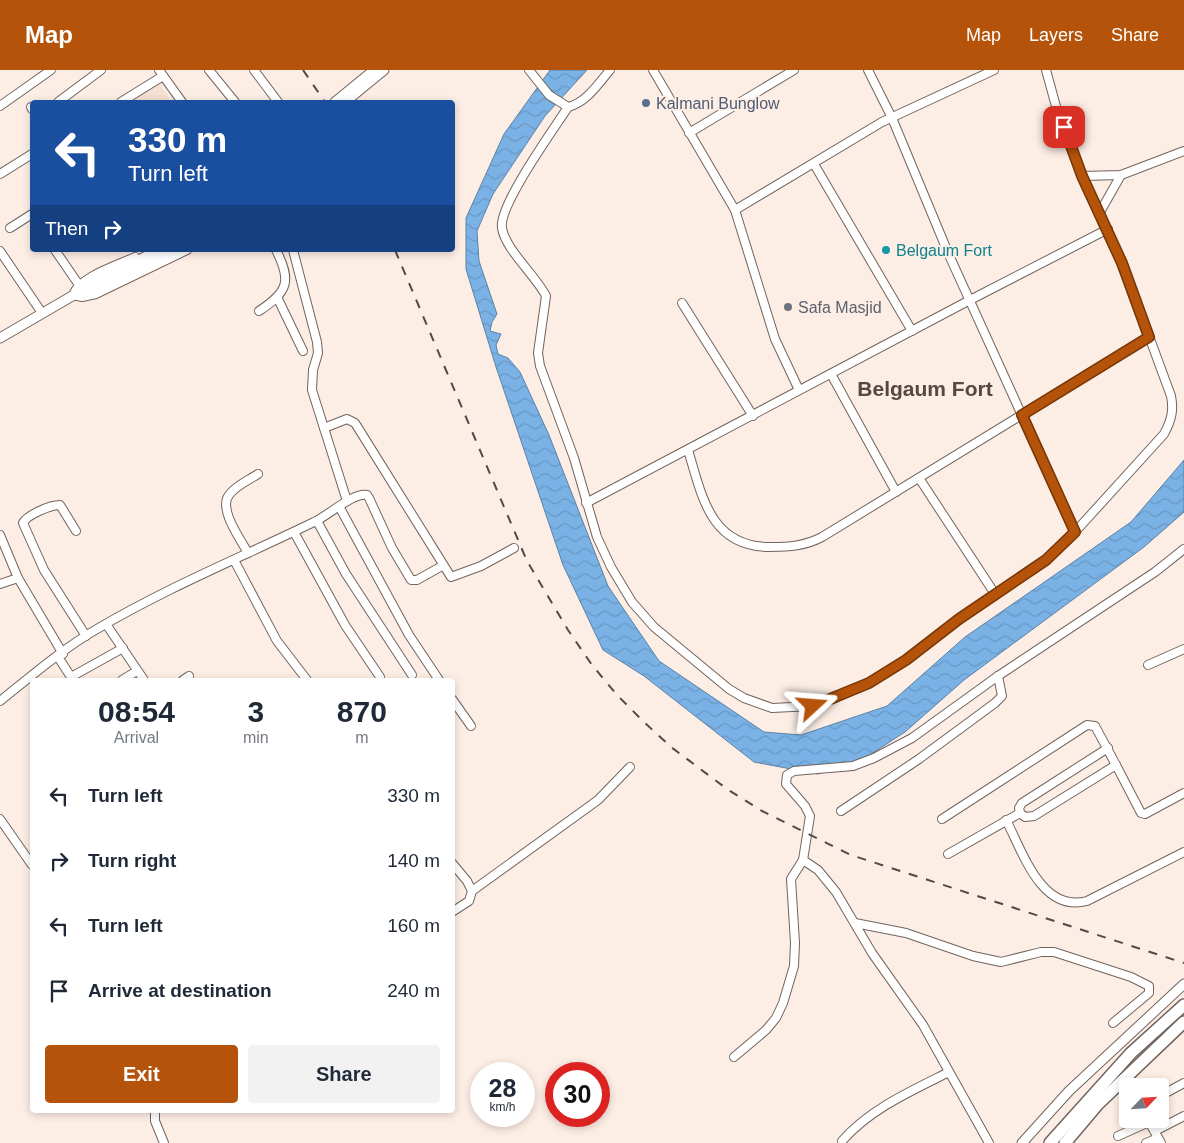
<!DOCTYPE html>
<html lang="en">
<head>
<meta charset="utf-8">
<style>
	:root { --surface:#fff; --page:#f2f2f3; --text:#1f2937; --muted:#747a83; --accent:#b45309 }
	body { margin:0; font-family:Arial,sans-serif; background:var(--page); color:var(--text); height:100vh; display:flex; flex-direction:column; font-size:19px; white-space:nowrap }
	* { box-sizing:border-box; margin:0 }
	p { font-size:16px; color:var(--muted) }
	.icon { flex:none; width:28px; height:28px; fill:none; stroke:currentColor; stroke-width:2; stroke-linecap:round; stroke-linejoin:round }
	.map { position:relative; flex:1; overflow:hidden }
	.side { position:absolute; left:30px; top:608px; width:425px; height:435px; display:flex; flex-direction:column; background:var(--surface); border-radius:5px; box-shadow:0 2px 8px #0003 }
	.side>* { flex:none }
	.guide { position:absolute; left:30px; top:30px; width:425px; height:152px; border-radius:5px; box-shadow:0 2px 8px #0003; background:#1a4fa0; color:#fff; overflow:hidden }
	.needle { width:32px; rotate:65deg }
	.fabs { position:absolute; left:1119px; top:1008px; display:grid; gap:10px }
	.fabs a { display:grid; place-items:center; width:50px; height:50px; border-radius:5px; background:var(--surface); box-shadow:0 2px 8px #0003; font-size:25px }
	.speed { position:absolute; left:470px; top:992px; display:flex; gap:10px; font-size:25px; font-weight:700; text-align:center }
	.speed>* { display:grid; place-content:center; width:65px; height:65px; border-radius:50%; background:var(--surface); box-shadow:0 2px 8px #0003; line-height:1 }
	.speed small { font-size:12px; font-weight:400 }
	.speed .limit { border:8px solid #d22; background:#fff; color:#111 }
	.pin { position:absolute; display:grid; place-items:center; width:42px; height:42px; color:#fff; margin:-21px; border-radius:10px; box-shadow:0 2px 8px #0006 }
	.me { position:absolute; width:55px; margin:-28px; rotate:71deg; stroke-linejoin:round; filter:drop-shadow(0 0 4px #0008) }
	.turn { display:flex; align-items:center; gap:18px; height:105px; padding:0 15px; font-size:22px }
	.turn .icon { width:65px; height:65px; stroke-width:2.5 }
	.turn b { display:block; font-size:35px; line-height:42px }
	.then { display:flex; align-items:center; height:48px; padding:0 15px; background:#0003; gap:10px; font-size:19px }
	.eta { display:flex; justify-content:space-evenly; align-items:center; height:85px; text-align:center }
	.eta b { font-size:30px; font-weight:700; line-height:35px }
	.button { display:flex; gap:10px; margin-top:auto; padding:10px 15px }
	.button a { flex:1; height:58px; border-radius:5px; background:var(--accent); color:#fff; font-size:20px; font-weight:700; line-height:58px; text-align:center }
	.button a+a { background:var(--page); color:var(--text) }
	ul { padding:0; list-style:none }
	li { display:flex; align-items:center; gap:15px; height:65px; padding:0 15px }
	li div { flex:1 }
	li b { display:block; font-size:19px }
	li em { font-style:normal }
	header { display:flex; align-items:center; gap:30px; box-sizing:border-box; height:70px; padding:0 25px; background:var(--accent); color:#fff }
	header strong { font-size:24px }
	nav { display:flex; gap:28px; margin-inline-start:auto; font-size:18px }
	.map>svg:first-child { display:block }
	.built { fill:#f4dfd2 }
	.water { fill:url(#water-waves); stroke:#5c82a5 }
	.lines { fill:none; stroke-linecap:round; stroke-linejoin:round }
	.minor-casing { stroke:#71645d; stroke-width:10 }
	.major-casing { stroke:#71645d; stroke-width:11 }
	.highway-casing { stroke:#71645d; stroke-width:14 }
	.minor { stroke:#fff; stroke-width:8 }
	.major { stroke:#fff; stroke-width:9 }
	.highway { stroke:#fff; stroke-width:11 }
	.rail { stroke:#514945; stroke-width:2; stroke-dasharray:9 9; stroke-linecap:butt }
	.route-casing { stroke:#753606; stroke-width:12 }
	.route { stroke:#b45309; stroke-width:9 }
	.service-dot { fill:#5c6f8a; stroke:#fdeee5; stroke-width:2 }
	.culture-dot { fill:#0f9aa8; stroke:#fdeee5; stroke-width:2 }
	.worship-dot { fill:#6b7280; stroke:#fdeee5; stroke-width:2 }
	.labels { text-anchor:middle; stroke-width:4; stroke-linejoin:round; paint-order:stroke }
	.service-label { font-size:16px; fill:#4e5e75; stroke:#fdeee5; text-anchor:start }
	.culture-label { font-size:16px; fill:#0d838f; stroke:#fdeee5; text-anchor:start }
	.worship-label { font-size:16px; fill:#5b616d; stroke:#fdeee5; text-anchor:start }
	.district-label { font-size:21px; font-weight:bold; fill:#544841; stroke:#fdeee5 }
</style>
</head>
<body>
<header>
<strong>Map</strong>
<nav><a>Map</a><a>Layers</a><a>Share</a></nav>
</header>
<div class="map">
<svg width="1184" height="1073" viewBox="0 0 1184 1073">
	<defs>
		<pattern id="water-waves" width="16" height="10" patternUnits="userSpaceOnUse" patternTransform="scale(1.25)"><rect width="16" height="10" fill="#7ab2e6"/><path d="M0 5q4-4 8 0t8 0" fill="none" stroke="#6998c4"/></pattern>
	</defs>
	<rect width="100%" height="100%" fill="#fdeee5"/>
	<polygon class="built" points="159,13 172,32 128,32"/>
	<polygon class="water" points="550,0 587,0 545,46 493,124 477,161 479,191 497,244 492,252 490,261 501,264 496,275 498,284 508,288 520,302 549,365 608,516 659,591 764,662 801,665 887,636 965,567 1131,452 1184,390 1184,442 1144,477 964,610 905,662 865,688 818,704 754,692 644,606 603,580 563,495 496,297 466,199 466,148 504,64"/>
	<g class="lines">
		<g class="minor-casing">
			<g id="minor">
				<polyline points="159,0 182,32"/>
				<polyline points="209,0 235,32"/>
				<polyline points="254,0 278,32"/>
				<path d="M529,0L549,25L568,37C587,32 598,14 610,0"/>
				<polyline points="653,0 735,140 775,269 799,320"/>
				<polyline points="868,0 892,48 949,185 1075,462"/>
				<polyline points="58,32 101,0"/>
				<polyline points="121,32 163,6"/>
				<polyline points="0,36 51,0"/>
				<polyline points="31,37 32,39"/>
				<path d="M568,37C554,59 498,136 502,158C505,179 536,206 546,226L538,283L540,296L574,388L597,467L611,497L632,532L654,557L729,619L744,628L772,638L813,636L833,629L869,613L906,590L959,549L1046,490L1075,462L1164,364C1171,351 1174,341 1171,326L1122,193L1082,106L1057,40L1046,0"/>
				<polyline points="689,63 794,0"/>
				<polyline points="814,94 912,261"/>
				<polyline points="0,104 32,84"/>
				<polyline points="1082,106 1121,105 1184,81"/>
				<polyline points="735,140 882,52 994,0"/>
				<polyline points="1100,142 1121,105"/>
				<polyline points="10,158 32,144"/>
				<polyline points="55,180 79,215"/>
				<polyline points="293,180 317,272 318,283 313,300 312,320 347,431"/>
				<polyline points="0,181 42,243"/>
				<path d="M135,187C118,195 79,207 73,225L82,227L96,224L187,180"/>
				<polyline points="278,229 303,281"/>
				<polyline points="682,233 753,346"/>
				<path d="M259,241C288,222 292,211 276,180"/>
				<polyline points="831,304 896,422"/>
				<polyline points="324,358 347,349 355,353 451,507 481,496 514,478"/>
				<path d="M688,380C702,426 710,477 770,477C789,477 805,476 822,467L1149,267"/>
				<polyline points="919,408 995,524"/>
				<polyline points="586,433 970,230 1108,159"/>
				<polyline points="340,438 409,565 439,610"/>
				<polyline points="317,451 346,504 412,605"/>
				<path d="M76,461L60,435C50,435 27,445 23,453L44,500L86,566"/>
				<polyline points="294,462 345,555 380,607"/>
				<polyline points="0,465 18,508 63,584"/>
				<path d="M248,483C241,470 218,439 229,425C235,416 249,410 258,404"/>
				<polyline points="234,490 277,571 307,610"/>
				<polyline points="0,514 18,508"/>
				<polyline points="106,554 144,610"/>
				<polyline points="58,587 73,610"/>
				<polyline points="1148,595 1184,579"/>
				<polyline points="71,607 123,578"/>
				<polyline points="122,610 137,601"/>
				<polyline points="183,610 189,606"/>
				<polyline points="452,629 471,656"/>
				<path d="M0,631C29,608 65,577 97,559C166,518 242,487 314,452C328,446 353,422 367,425L369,428L392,478L411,510H417L442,496"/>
				<polyline points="1116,695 1141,743 1145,744 1184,723"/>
				<polyline points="841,741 919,689 995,633 1002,626 998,606"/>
				<polyline points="1020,743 1019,738 1022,733 1108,678"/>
				<polyline points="0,749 32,795"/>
				<polyline points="942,749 1087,655 1095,656 1116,695 1034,746 1025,747 1020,743"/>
				<path d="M1006,750C1023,782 1041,843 1087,831L1184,782"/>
				<polyline points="948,784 1020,743"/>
				<polyline points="803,790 818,800 836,822 872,883 923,955 989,1073"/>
				<polyline points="452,793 467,811 472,821 469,831 452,842"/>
				<polyline points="472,821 598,730 630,697"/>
				<polyline points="855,853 906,863 973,886 1001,892 1041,882 1054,882 1131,907 1149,916 1149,923 1113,953"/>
				<polyline points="734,987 766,960 776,948 783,933 794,896 795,873 791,809 803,790 810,746 805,736 786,714 787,705 794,701 853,696 874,688 912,668 998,606 1155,502 1184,479"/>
				<polyline points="1160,1026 1184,1013"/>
				<polyline points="155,1040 155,1051 164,1073"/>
				<polyline points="1152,1057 1161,1073"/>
				<polyline points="1155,1061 1184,1046"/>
				<polyline points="1118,1066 1149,1052"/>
				<path d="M842,1071C870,1039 911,1021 949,1002"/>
				<polyline points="1146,1073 1158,1068"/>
			</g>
		</g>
		<g class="major-casing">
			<g id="major">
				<polyline points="335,32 374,0"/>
				<polyline points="345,32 384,0"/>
				<polyline points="79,222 86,223 176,180"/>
				<polyline points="0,268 79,222 83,217 159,180"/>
				<polyline points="1022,1073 1069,1021 1184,914"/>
			</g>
		</g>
		<g class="highway-casing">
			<g id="highway">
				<polyline points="1050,1073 1131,983 1184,935"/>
				<polyline points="1065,1073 1098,1034 1184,952"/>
			</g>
		</g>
		<use href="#minor" class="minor"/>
		<use href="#major" class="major"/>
		<use href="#highway" class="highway"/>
		<g class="rail">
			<polyline points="303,0 325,32"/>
			<polyline points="395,180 527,491 568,560 592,595 617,625 644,652 671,677 727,719 762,741 851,785 1184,893"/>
		</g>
	</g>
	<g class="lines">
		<g class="route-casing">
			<polyline id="route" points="813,636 869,613 906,590 959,549 1046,490 1075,462 1022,345 1149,267 1122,193 1082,106 1064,57"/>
		</g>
		<use href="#route" class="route"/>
	</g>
	<circle class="service-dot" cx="646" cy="33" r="5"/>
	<circle class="culture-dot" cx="886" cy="180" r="5"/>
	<circle class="worship-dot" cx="788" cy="237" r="5"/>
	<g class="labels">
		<g class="service-label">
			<text x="656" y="39">Kalmani Bunglow</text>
		</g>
		<g class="culture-label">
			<text x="896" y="186">Belgaum Fort</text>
		</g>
		<g class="worship-label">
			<text x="798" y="243">Safa Masjid</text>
		</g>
		<g class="district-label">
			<text x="925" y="326">Belgaum Fort</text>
		</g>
	</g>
</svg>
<div class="fabs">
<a><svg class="needle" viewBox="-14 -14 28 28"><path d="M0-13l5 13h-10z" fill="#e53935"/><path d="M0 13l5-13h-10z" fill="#747a83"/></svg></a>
</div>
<div class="speed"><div>28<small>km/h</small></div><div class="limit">30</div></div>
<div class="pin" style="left:1064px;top:57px;background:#d93025"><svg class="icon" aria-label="arrive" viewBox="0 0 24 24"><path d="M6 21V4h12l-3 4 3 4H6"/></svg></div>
<svg class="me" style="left:813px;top:636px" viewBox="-20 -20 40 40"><path d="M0-17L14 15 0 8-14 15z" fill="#b45309" stroke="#fff" stroke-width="4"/></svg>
<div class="guide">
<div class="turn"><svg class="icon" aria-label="left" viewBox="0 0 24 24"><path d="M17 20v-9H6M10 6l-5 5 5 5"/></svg><div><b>330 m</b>Turn left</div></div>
<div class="then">Then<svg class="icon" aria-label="right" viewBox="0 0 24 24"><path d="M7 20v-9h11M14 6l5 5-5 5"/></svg></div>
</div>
<section class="side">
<div class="eta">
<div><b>08:54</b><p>Arrival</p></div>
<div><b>3</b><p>min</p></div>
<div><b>870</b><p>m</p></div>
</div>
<ul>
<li><svg class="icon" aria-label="left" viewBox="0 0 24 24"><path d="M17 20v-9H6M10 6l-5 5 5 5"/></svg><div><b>Turn left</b></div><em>330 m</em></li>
<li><svg class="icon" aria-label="right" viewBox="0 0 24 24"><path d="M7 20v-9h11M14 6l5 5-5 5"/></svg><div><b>Turn right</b></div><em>140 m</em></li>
<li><svg class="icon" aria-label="left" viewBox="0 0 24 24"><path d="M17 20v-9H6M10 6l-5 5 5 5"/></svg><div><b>Turn left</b></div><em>160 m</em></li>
<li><svg class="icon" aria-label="arrive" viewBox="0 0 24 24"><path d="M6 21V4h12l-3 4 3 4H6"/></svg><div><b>Arrive at destination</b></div><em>240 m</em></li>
</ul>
<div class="button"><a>Exit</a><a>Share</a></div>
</section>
</div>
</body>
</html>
